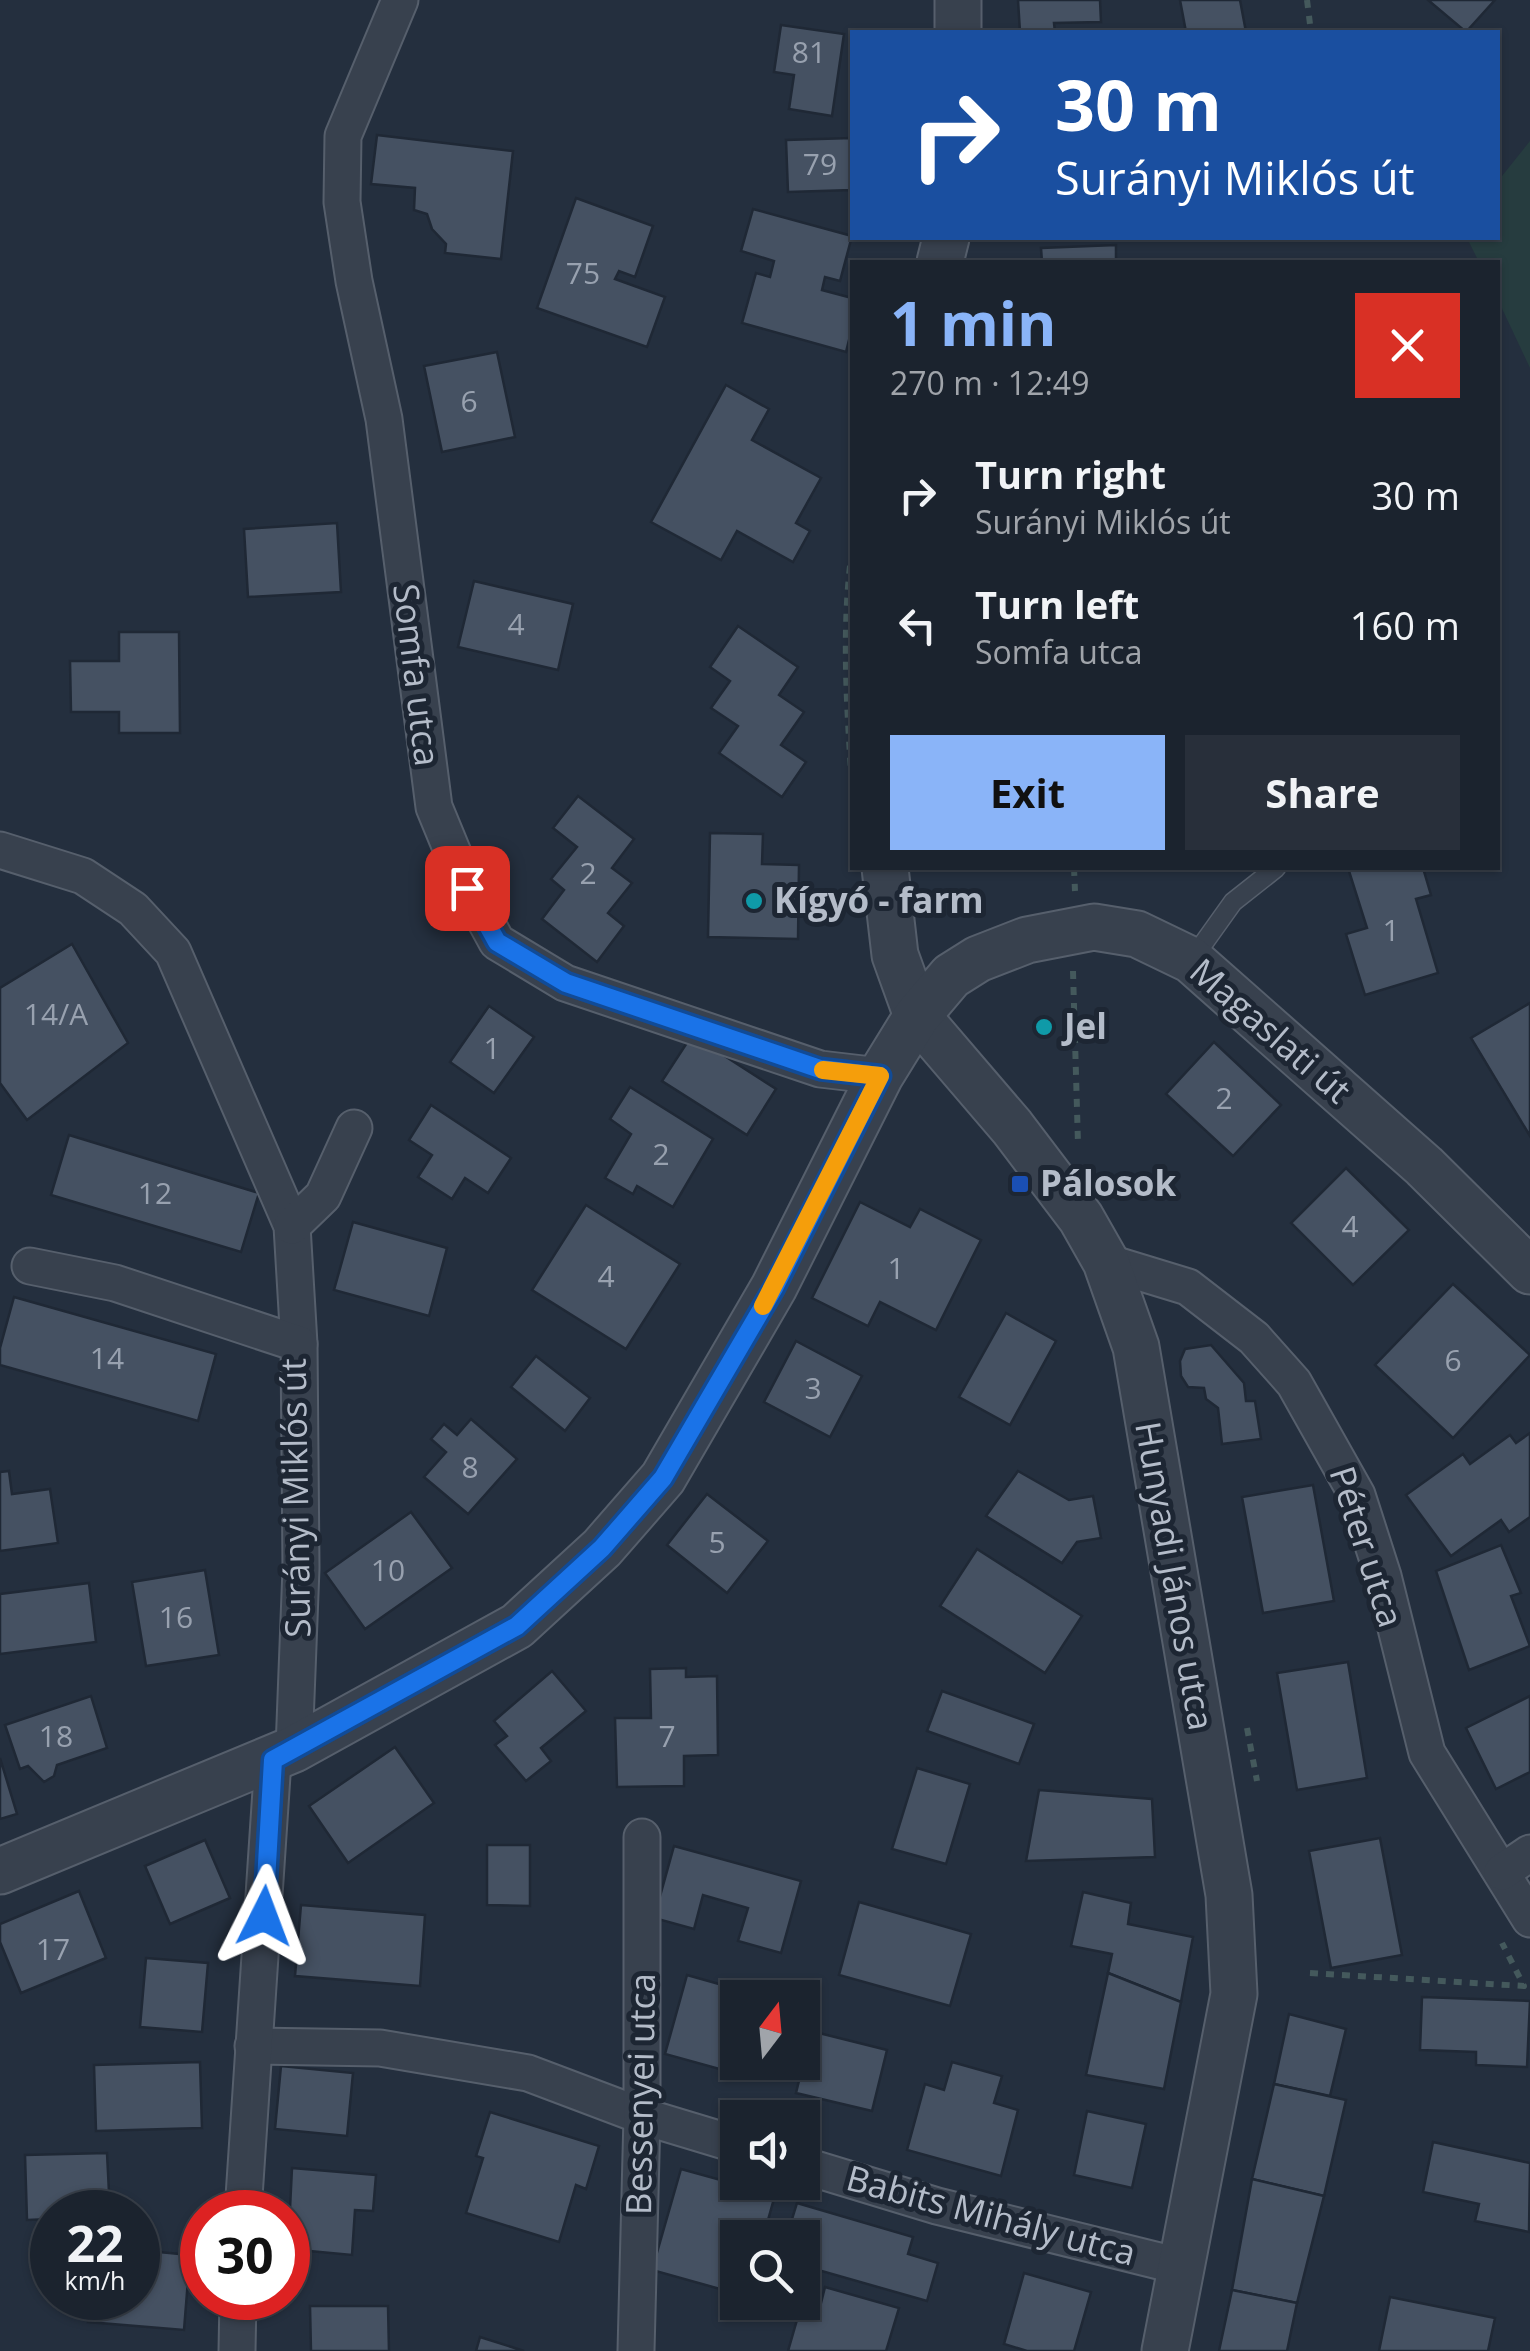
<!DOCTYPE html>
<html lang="en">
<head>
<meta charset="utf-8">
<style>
	:root { --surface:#1b232e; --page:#282f3a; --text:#f1f3f6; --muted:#a0a4aa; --line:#39404a; --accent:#8ab4f8 }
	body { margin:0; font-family:"Open Sans",sans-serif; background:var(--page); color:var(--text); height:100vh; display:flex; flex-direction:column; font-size:38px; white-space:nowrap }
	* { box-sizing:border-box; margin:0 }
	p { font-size:32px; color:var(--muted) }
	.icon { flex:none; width:55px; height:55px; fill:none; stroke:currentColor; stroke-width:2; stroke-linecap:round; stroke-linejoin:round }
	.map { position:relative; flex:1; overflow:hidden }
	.sheet { position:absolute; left:850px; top:260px; width:650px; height:610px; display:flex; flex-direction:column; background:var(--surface); border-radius:0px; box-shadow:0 2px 8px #0004,0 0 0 2px var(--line) }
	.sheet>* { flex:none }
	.hud { position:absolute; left:850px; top:30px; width:650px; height:210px; border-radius:0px; box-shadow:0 2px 8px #0004,0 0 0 2px var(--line); background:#1a4fa0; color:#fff; overflow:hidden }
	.needle { width:65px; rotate:16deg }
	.controls { position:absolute; left:720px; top:1980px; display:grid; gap:20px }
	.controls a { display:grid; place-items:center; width:100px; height:100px; border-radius:0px; background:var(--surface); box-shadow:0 2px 8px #0004,0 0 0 2px var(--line); font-size:50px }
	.speed { position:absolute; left:30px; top:2190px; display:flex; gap:20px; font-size:50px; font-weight:700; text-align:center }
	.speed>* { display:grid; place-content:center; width:130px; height:130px; border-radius:50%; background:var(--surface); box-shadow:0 2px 8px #0004,0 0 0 2px var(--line); line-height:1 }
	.speed small { font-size:25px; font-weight:400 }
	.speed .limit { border:15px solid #d22; background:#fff; color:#111 }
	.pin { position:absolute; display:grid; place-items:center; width:85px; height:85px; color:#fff; margin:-42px; border-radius:20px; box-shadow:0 5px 15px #0006 }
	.me { position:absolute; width:110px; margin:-55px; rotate:3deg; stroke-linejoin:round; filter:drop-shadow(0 0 8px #0008) }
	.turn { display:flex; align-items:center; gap:35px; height:210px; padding:0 40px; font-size:45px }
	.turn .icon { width:130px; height:130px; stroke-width:2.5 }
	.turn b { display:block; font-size:70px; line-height:85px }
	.round { display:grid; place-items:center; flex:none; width:105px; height:105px; border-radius:0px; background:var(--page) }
	.headline { display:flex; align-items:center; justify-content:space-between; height:170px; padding:0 40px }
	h1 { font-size:60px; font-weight:700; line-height:75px; color:var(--accent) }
	.button { display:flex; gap:20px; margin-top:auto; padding:20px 40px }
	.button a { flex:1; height:115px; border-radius:0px; background:var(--accent); color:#111; font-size:40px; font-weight:700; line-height:115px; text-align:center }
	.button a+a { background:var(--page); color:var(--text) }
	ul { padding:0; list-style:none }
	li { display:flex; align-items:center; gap:30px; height:130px; padding:0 40px }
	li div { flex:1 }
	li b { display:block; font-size:38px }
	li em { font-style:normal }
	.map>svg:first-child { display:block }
	.green { fill:#263c3f }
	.building { fill:#455162; stroke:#1f2835; stroke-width:2.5 }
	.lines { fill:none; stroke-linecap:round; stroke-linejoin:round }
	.service-casing { stroke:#565f6c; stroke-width:21 }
	.minor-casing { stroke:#565f6c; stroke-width:39 }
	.tertiary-casing { stroke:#565f6c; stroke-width:49 }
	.path { stroke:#44595c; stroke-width:6; stroke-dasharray:8 8; stroke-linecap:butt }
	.service { stroke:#38414e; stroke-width:18 }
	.minor { stroke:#38414e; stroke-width:35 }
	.tertiary { stroke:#38414e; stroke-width:45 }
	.route-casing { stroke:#114b97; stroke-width:25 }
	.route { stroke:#1a73e8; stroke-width:18 }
	.slow { stroke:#f59e0b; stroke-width:18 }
	.culture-dot { fill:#0f9aa8; stroke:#1d2633; stroke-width:4 }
	.transit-dot { fill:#1a4fb4; stroke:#1d2633; stroke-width:4 }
	.labels { text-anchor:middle; stroke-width:10; stroke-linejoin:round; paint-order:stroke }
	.number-label { font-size:30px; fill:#98a1af }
	.street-label { font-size:35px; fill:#b4bcc9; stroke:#1d2633 }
	.poi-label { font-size:35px; font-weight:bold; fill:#b4bcc9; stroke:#1d2633; text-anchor:start }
</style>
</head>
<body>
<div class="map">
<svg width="1530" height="2351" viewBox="0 0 1530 2351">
	<rect width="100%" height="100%" fill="#242f3e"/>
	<polygon class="green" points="1530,141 1530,368 1498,300 1498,262 1479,262 1467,238 1498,238 1498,181"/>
	<g class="building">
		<polygon points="1018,0 1100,0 1101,22 1054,23 1055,32 1020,32"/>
		<polygon points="1180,0 1240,0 1246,32 1186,32"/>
		<polygon points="1428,0 1495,0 1466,32"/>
		<polygon points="781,25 844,34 832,116 789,109 794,75 774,72"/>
		<polygon points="377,135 513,151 501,259 445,253 446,244 432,229 427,214 414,210 415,188 371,184"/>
		<polygon points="852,138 852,190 788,192 786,140"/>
		<polygon points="576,198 653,226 635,277 619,271 615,279 665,297 647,347 537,308"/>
		<polygon points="753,209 852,236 840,281 825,277 822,290 852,298 852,328 846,352 742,323 756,273 770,277 774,261 741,251"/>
		<polygon points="1116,245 1116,262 1042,262 1041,248"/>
		<polygon points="497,352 515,437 442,452 424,366"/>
		<polygon points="726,385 769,409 752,440 821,478 796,523 810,531 793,562 737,531 721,560 651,522"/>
		<polygon points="337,523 341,592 248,597 244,529"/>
		<polygon points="474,581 573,604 558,670 458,647"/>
		<polygon points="738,626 798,667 779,695 804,712 781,745 806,762 782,797 719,753 738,726 711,708 730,681 710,667"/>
		<polygon points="119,632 179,632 180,733 119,733 119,712 71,712 70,661 119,661"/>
		<polygon points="578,796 634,839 612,868 632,883 608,913 624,926 597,962 542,919 564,890 551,879 577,847 553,828"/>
		<polygon points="710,833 763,834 762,864 799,865 798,939 708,937"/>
		<polygon points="1348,868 1423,868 1431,895 1416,899 1438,973 1365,995 1346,934 1367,928"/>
		<polygon points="72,944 128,1043 27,1120 0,1083 0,988"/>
		<polygon points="1530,1003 1530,1136 1471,1038"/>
		<polygon points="489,1006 534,1037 494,1093 450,1062"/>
		<polygon points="692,1035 776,1089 747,1135 662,1081"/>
		<polygon points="1214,1042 1281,1105 1233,1156 1166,1094"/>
		<polygon points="630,1087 713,1139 673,1207 637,1186 633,1194 605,1178 631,1134 610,1119"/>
		<polygon points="431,1105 511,1158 488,1193 465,1178 452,1199 418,1177 432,1155 409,1140"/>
		<polygon points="69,1135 259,1193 241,1252 51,1195"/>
		<polygon points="1346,1168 1409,1230 1353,1285 1291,1223"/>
		<polygon points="860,1202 910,1227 920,1209 981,1240 936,1330 880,1302 868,1326 812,1298"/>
		<polygon points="586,1205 680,1264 626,1349 532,1290"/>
		<polygon points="353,1222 447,1248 429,1316 334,1290"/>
		<polygon points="1453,1284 1530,1355 1453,1438 1375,1365"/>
		<polygon points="14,1297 216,1354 198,1421 0,1365 0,1348"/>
		<polygon points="1006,1313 1056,1341 1010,1425 959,1397"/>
		<polygon points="796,1341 862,1376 830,1437 764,1402"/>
		<polygon points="1211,1345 1244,1383 1246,1401 1255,1401 1261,1439 1222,1444 1218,1408 1206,1399 1204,1388 1188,1387 1181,1376 1180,1361 1185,1349"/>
		<polygon points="536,1356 590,1398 565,1431 511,1387"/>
		<polygon points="471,1419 517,1459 468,1514 424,1477 446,1452 431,1439 444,1424 457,1435"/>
		<polygon points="1530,1433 1530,1517 1509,1532 1501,1520 1451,1556 1406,1495 1463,1454 1470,1464 1510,1435 1516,1443"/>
		<polygon points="9,1471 12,1494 50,1489 58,1543 0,1551 0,1472"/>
		<polygon points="1018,1471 1069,1500 1093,1496 1101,1538 1077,1542 1062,1563 986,1516"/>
		<polygon points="1313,1485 1334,1601 1263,1613 1242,1497"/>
		<polygon points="707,1494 768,1541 727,1593 667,1545"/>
		<polygon points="411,1512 452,1568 365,1629 325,1573"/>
		<polygon points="1501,1545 1521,1593 1511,1596 1530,1646 1469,1670 1436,1571"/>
		<polygon points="977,1549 1082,1616 1045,1673 940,1606"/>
		<polygon points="205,1570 219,1655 146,1666 132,1582"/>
		<polygon points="89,1583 96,1642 0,1654 0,1594"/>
		<polygon points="1348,1662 1367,1778 1297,1790 1277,1673"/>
		<polygon points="686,1668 686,1677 717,1676 718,1755 684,1756 684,1786 617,1787 615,1718 651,1718 650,1669"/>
		<polygon points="552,1671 586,1711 541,1748 551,1761 526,1781 495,1745 507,1736 494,1721"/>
		<polygon points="942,1691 1034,1724 1019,1764 927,1731"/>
		<polygon points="91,1696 107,1748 57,1765 54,1776 44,1782 28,1766 20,1769 5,1725"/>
		<polygon points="1530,1696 1530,1772 1496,1789 1466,1728"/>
		<polygon points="395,1747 434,1803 348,1863 309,1806"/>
		<polygon points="0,1758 17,1814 0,1819"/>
		<polygon points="917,1768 970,1784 946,1864 892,1849"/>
		<polygon points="1039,1790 1152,1799 1155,1857 1026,1861"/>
		<polygon points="1380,1838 1402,1955 1331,1968 1309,1851"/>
		<polygon points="205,1840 230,1898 170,1924 145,1866"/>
		<polygon points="487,1845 530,1845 530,1906 487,1905"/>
		<polygon points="674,1846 801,1881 781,1953 738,1941 748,1908 703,1895 694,1929 654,1918"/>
		<polygon points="79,1891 106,1958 21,1993 0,1942 0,1924"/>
		<polygon points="1083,1892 1131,1903 1128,1924 1193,1937 1181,2002 1108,1973 1112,1954 1071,1946"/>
		<polygon points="859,1902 971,1934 950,2006 839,1975"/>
		<polygon points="301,1905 425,1915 420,1986 295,1976"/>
		<polygon points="146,1958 208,1963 202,2032 140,2027"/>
		<polygon points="1108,1973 1181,2002 1164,2089 1086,2075"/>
		<polygon points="687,1975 769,1998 738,1998 738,2062 756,2062 752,2078 665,2054"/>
		<polygon points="1422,1997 1530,2001 1527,2067 1476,2065 1476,2052 1420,2050"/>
		<polygon points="1289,2014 1346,2029 1330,2096 1274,2084"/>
		<polygon points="811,2031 887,2050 872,2111 796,2093"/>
		<polygon points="200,2062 202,2128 96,2131 94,2065"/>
		<polygon points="952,2062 1002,2076 994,2103 1018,2110 1001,2176 907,2150 925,2084 944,2090"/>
		<polygon points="281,2066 353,2073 347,2136 275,2129"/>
		<polygon points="1274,2084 1346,2100 1324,2196 1252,2179"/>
		<polygon points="1087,2111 1146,2124 1132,2188 1074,2175"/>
		<polygon points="490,2112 599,2146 586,2189 576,2185 559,2242 466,2213 483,2158 476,2156"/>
		<polygon points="1433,2142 1530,2163 1529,2232 1475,2221 1479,2204 1423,2192"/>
		<polygon points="107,2153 110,2212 52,2212 52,2219 27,2220 25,2155"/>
		<polygon points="292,2168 376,2175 373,2211 355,2210 352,2255 288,2249"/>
		<polygon points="681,2169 775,2195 763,2238 738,2238 738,2294 652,2270"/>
		<polygon points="1252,2179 1324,2196 1297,2303 1232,2290"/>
		<polygon points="797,2203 913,2237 908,2254 938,2263 927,2301 811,2268 819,2238 789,2229"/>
		<polygon points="138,2250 190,2255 184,2330 88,2322 90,2298 138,2298"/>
		<polygon points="1024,2273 1091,2292 1074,2351 1027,2351 1004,2344"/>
		<polygon points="825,2287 899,2308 886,2351 788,2351 801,2306 819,2311"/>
		<polygon points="1232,2290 1297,2303 1287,2351 1219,2351"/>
		<polygon points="1390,2297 1495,2318 1488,2351 1379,2351"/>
		<polygon points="310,2306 388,2306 389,2351 311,2351"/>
		<polygon points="480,2337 524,2351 476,2351"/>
	</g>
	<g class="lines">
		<g class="service-casing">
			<polyline id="service" points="1193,958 1233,902 1276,868"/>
		</g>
		<g class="minor-casing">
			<g id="minor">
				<polyline points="400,0 343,136 342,202 354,281 384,419 434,807 467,887 497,942 565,983 820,1069 880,1076"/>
				<polyline points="0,850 83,876 133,909 173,952 292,1226 299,1344"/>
				<polyline points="292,1226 323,1196 354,1128"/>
				<polyline points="1106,1262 1188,1287 1254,1338 1294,1383 1357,1495 1383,1576 1427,1753 1530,1919"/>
				<polyline points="30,1266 115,1283 299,1344 301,1568 294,1749"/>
				<polyline points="1502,1872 1530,1853"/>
				<polyline points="253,2046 380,2048 528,2073 642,2116 738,2145"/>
				<polyline points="802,2165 937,2206 1179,2266"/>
				<polyline points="243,2212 273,1760"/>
				<polyline points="237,2351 238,2298"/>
				<polyline points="636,2351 642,2116 642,1837"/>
			</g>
		</g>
		<g class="tertiary-casing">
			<g id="tertiary">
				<polyline points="958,0 958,32"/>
				<polyline points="940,262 946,238"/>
				<polyline points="885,868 895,955 917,1016 1012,1127 1081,1218 1106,1262 1136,1347 1229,1895 1234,1994 1165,2351"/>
				<polyline points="0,1871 294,1749 517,1626 602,1548 663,1478 774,1287 880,1076 917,1016 951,976 978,959 1027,940 1094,927 1137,934 1191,960 1424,1166 1530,1271"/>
			</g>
		</g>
		<g class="path">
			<polyline points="1307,0 1311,32"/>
			<path d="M852,550C841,629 847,708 852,787"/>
			<polyline points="1074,868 1075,891"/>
			<polyline points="1073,971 1078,1144"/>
			<polyline points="1247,1728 1257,1781"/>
			<polyline points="1310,1973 1524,1986 1502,1943"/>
		</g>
		<use href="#service" class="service"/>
		<use href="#minor" class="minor"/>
		<use href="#tertiary" class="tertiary"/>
	</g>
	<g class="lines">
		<g class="route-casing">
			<polyline id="route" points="264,1916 273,1760 517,1626 602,1548 663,1478 774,1288 880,1076 820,1069 566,983 497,942 467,888"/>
		</g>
		<use href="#route" class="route"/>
		<polyline class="slow" points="763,1306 880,1076 823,1070"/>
	</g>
	<g class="culture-dot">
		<circle cx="754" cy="901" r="10"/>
		<circle cx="1044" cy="1027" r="10"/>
	</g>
	<rect class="transit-dot" x="1010" y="1174" width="20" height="20" rx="5"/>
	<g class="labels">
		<g class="number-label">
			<text x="809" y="63">81</text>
			<text x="820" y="175">79</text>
			<text x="583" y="284">75</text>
			<text x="469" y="412">6</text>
			<text x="516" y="635">4</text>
			<text x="588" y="884">2</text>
			<text x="1391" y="941">1</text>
			<text x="56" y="1025">14/A</text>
			<text x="492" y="1059">1</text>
			<text x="1224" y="1109">2</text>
			<text x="661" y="1165">2</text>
			<text x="155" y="1204">12</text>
			<text x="1350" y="1237">4</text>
			<text x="896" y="1279">1</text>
			<text x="606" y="1287">4</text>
			<text x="107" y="1369">14</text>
			<text x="1453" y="1371">6</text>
			<text x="813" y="1399">3</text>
			<text x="470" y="1478">8</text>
			<text x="717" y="1553">5</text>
			<text x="388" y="1581">10</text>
			<text x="176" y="1628">16</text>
			<text x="56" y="1747">18</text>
			<text x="667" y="1747">7</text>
			<text x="53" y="1960">17</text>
		</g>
		<g class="street-label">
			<text transform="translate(416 675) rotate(83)" y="12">Somfa utca</text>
			<text transform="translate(1270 1031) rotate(41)" y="12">Magaslati út</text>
			<text transform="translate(296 1498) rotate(-91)" y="12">Surányi Miklós út</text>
			<text transform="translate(1366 1547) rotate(72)" y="12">Péter utca</text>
			<text transform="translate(1174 1576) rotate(80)" y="12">Hunyadi János utca</text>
			<text transform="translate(641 2094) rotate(-89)" y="12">Bessenyei utca</text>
			<text transform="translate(991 2216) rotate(15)" y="12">Babits Mihály utca</text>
		</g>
		<g class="poi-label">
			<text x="774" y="913">Kígyó - farm</text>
			<text x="1064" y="1039">Jel</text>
			<text x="1040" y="1196">Pálosok</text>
		</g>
	</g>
</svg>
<div class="controls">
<a><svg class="needle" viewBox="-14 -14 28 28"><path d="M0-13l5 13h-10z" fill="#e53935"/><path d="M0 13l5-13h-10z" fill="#a0a4aa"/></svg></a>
<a><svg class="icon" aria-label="sound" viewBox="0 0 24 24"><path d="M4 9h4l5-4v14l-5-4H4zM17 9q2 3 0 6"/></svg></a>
<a><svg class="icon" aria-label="search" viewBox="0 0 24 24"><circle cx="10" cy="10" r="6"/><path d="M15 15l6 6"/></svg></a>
</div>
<div class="speed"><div>22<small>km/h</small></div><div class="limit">30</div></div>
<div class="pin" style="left:467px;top:888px;background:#d93025"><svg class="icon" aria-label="arrive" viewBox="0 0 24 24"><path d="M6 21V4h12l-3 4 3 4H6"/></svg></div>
<svg class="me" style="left:264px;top:1916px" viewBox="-20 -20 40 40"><path d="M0-17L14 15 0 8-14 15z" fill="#1a73e8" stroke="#fff" stroke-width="4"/></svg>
<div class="hud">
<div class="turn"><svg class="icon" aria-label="right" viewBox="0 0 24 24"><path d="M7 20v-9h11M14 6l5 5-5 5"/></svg><div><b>30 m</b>Surányi Miklós út</div></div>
</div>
<section class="sheet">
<div class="headline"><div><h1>1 min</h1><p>270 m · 12:49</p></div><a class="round" style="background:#d93025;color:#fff"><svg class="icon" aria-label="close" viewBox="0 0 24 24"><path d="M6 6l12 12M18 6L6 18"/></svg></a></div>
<ul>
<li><svg class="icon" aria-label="right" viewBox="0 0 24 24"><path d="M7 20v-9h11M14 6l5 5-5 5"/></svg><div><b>Turn right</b><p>Surányi Miklós út</p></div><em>30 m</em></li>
<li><svg class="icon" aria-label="left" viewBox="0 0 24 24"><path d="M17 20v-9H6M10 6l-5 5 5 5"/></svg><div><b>Turn left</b><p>Somfa utca</p></div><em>160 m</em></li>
</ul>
<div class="button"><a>Exit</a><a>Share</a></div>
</section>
</div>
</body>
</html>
